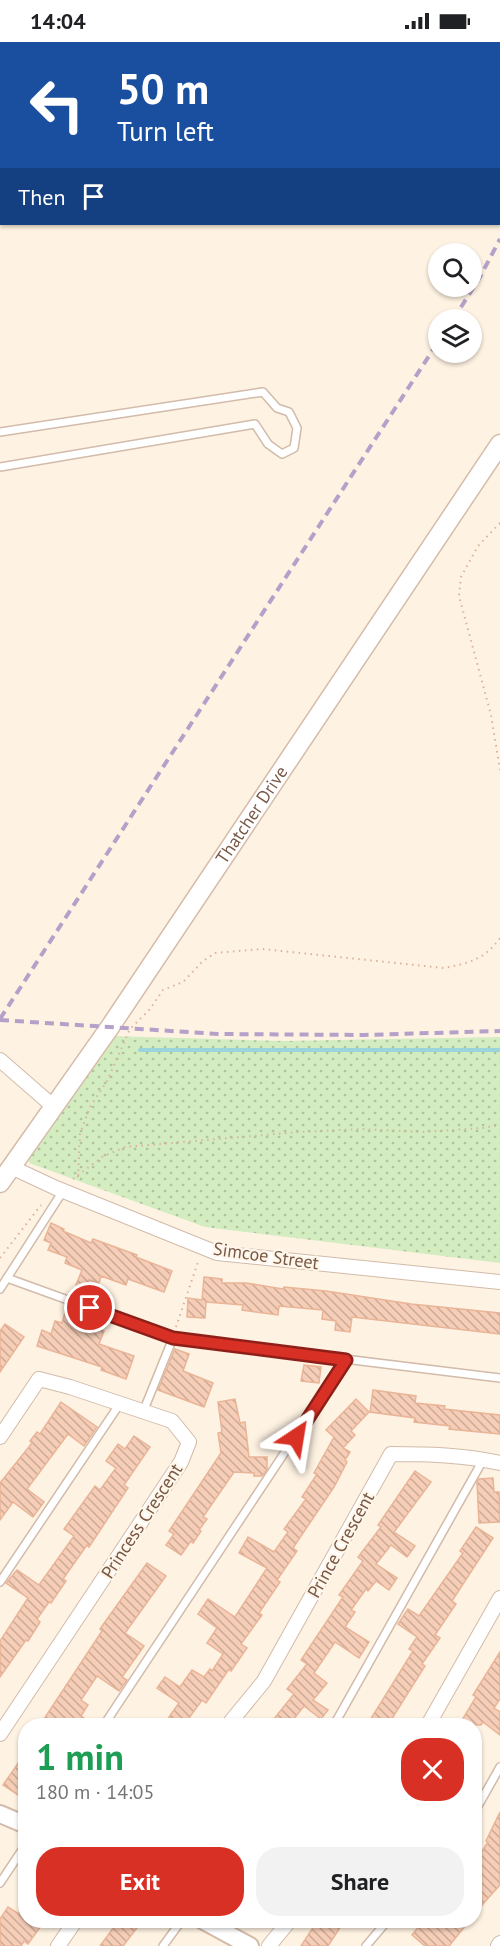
<!DOCTYPE html>
<html lang="en">
<head>
<meta charset="utf-8">
<style>
	:root { --surface:#fff; --page:#f2f2f2; --text:#202124; --muted:#757577; --accent:#d93025 }
	body { margin:0; font-family:"PT Sans",sans-serif; background:var(--page); color:var(--text); height:100vh; display:flex; flex-direction:column; font-size:22px; white-space:nowrap }
	* { box-sizing:border-box; margin:0 }
	p { font-size:20px; color:var(--muted) }
	.icon { flex:none; width:33px; height:33px; fill:none; stroke:currentColor; stroke-width:2; stroke-linecap:round; stroke-linejoin:round }
	.map { position:relative; flex:1; overflow:hidden }
	.details { position:absolute; left:18px; top:1676px; width:464px; height:210px; display:flex; flex-direction:column; background:var(--surface); border-radius:24px; box-shadow:0 2px 4px #0004 }
	.details>* { flex:none }
	.top-card { position:absolute; left:0px; top:0px; width:501px; height:183px; box-shadow:0 2px 4px #0004; background:#1a4fa0; color:#fff; overflow:hidden }
	.fabs { position:absolute; left:428px; top:201px; display:grid; gap:12px }
	.fabs a { display:grid; place-items:center; width:54px; height:54px; border-radius:50%; background:var(--surface); box-shadow:0 2px 4px #0004; font-size:30px }
	.pin { position:absolute; display:grid; place-items:center; width:51px; height:51px; color:#fff; margin:-26px; border:3px solid #fff; border-radius:50%; box-shadow:0 2px 6px #0007 }
	.me { position:absolute; width:66px; margin:-33px; rotate:33deg; stroke-linejoin:round; filter:drop-shadow(0 0 4px #0008) }
	.turn { display:flex; align-items:center; gap:21px; height:126px; padding:0 18px; font-size:27px }
	.turn .icon { width:78px; height:78px; stroke-width:2.5 }
	.turn b { display:block; font-size:42px; line-height:51px }
	.then { display:flex; align-items:center; height:57px; padding:0 18px; background:#0003; gap:12px; font-size:22px }
	.round { display:grid; place-items:center; flex:none; width:63px; height:63px; border-radius:24px; background:var(--page) }
	.summary { display:flex; align-items:center; justify-content:space-between; height:102px; padding:0 18px }
	h1 { font-size:36px; font-weight:700; line-height:45px; color:#1e9e55 }
	.primary-button { display:flex; gap:12px; margin-top:auto; padding:12px 18px }
	.primary-button a { flex:1; height:69px; border-radius:24px; background:var(--accent); color:#fff; font-size:24px; font-weight:700; line-height:69px; text-align:center }
	.primary-button a+a { background:var(--page); color:var(--text) }
	.status { display:flex; justify-content:space-between; align-items:center; height:42px; padding:0 30px; background:var(--surface); direction:ltr }
	.status svg { height:16px; fill:currentColor }
	.map>svg:first-child { display:block }
	.grass { fill:url(#grass-dots) }
	.lines { fill:none; stroke-linecap:round; stroke-linejoin:round }
	.stream { stroke:#9bd4dc; stroke-width:4 }
	.building { fill:url(#building-back-hatch); stroke:#eab497; stroke-width:1.5 }
	.service-casing { stroke:#d2bbaa; stroke-width:10 }
	.minor-casing { stroke:#d2bbaa; stroke-width:16 }
	.tertiary-casing { stroke:#d2bbaa; stroke-width:20 }
	.secondary-casing { stroke:#d6bba8; stroke-width:21 }
	.path { stroke:#dbb29b; stroke-width:2; stroke-dasharray:1.5 4.5; stroke-linecap:butt }
	.service { stroke:#fff; stroke-width:7 }
	.minor { stroke:#fff; stroke-width:14 }
	.tertiary { stroke:#fff; stroke-width:16 }
	.secondary { stroke:#fff; stroke-width:18 }
	.rail { stroke:#b4a0c8; stroke-width:4; stroke-dasharray:9 6; stroke-linecap:butt }
	.route-casing { stroke:#8d1f18; stroke-width:15 }
	.route { stroke:#d93025; stroke-width:10 }
	.labels { text-anchor:middle; stroke-width:4.5; stroke-linejoin:round; paint-order:stroke }
	.street-label { font-size:18px; fill:#785746; stroke:#fff6ea }
</style>
</head>
<body>
<div class="status"><b>14:04</b><svg viewBox="0 0 49 12"><path d="M0 12V9h3v3zM5 12V6h3v6zM10 12V3h3v9zM15 12V0h3v12zM26 1h20v11H26zM47 4h2v5h-2z"/></svg></div>
<div class="map">
<svg width="500" height="1904" viewBox="0 0 500 1904">
	<defs>
		<pattern id="grass-dots" width="8" height="8" patternUnits="userSpaceOnUse" patternTransform="scale(1.5)"><rect width="8" height="8" fill="#d3edc0"/><path d="M2 2h.1M6 6h.1" fill="none" stroke="#b0c39e" stroke-width="1.8" stroke-linecap="round"/></pattern>
		<pattern id="building-back-hatch" width="6" height="6" patternUnits="userSpaceOnUse" patternTransform="scale(1.5)"><rect width="6" height="6" fill="#f6ceb8"/><path d="M-1 5l2 2M0 0l6 6M5-1l2 2" fill="none" stroke="#ccaa97"/></pattern>
	</defs>
	<rect width="100%" height="100%" fill="#fef2e2"/>
	<polygon class="grass" points="112,994 284,999 500,995 500,1221 205,1185 29,1121 29,1109"/>
	<g class="lines">
		<polyline class="stream" points="140,1008 500,1008"/>
	</g>
	<g class="building">
		<polygon points="51,1181 64,1187 63,1189 91,1201 93,1197 137,1213 136,1215 172,1229 164,1250 128,1237 126,1243 101,1234 99,1241 89,1238 86,1246 76,1243 82,1228 65,1221 67,1215 48,1208 51,1201 44,1198"/>
		<polygon points="204,1235 222,1237 222,1241 246,1241 283,1247 284,1245 326,1249 411,1262 500,1271 500,1292 352,1275 350,1290 335,1288 336,1279 322,1277 323,1268 279,1264 278,1273 242,1268 243,1263 206,1260 205,1276 187,1275 188,1256 202,1258"/>
		<polygon points="66,1267 80,1271 78,1280 104,1289 99,1302 134,1314 126,1337 101,1328 102,1325 37,1304 42,1288 51,1292 55,1279 62,1281"/>
		<polygon points="5,1282 24,1295 0,1330 0,1289"/>
		<polygon points="175,1307 189,1312 183,1329 213,1341 204,1365 158,1348"/>
		<polygon points="304,1323 321,1325 319,1341 301,1339"/>
		<polygon points="373,1348 416,1354 415,1361 445,1364 444,1367 500,1373 500,1392 449,1387 450,1384 414,1380 415,1376 370,1370"/>
		<polygon points="235,1357 240,1381 245,1380 249,1415 267,1415 267,1428 262,1434 254,1434 254,1431 234,1430 203,1475 207,1477 199,1488 201,1489 193,1501 191,1499 181,1513 166,1503 174,1492 169,1489 221,1411 218,1391 222,1390 218,1360"/>
		<polygon points="356,1357 369,1370 351,1389 355,1393 343,1406 350,1410 345,1418 347,1420 334,1445 293,1506 297,1509 277,1538 280,1540 259,1571 262,1573 241,1602 247,1606 231,1629 229,1627 206,1661 202,1658 184,1683 180,1683 169,1675 179,1661 157,1646 165,1635 180,1645 192,1628 204,1635 210,1627 212,1629 223,1612 207,1601 217,1586 198,1572 208,1557 235,1575 267,1526 239,1511 248,1495 274,1510 288,1490 284,1487 306,1457 302,1455 317,1432 314,1431 334,1395 326,1388"/>
		<polygon points="61,1360 97,1385 84,1404 68,1392 27,1447 44,1460 33,1475 13,1460 0,1478 0,1441 32,1401 30,1399 37,1390 40,1392"/>
		<polygon points="134,1394 150,1405 124,1443 128,1446 89,1505 87,1503 63,1537 66,1539 51,1561 49,1560 37,1577 40,1580 28,1599 26,1598 0,1635 0,1599 28,1556 6,1541 17,1528 39,1543 74,1494 64,1487 95,1444 100,1448 116,1426 106,1419 118,1402 125,1407"/>
		<polygon points="415,1429 431,1440 394,1490 415,1504 407,1515 391,1503 376,1522 397,1536 389,1548 376,1539 368,1549 366,1547 351,1568 355,1570 345,1585 369,1600 359,1616 335,1600 314,1631 327,1641 313,1658 328,1668 321,1677 304,1664 289,1683 269,1683 294,1652 287,1647 307,1622 301,1618 343,1555 339,1553 363,1519 358,1515 381,1485 378,1483"/>
		<polygon points="493,1436 494,1450 499,1450 500,1480 479,1481 477,1440 479,1437"/>
		<polygon points="476,1485 493,1496 452,1559 456,1562 435,1593 440,1596 422,1622 425,1624 388,1683 367,1683 413,1609 409,1607 417,1595 398,1582 408,1567 419,1574 463,1511 460,1509"/>
		<polygon points="147,1521 166,1534 125,1591 144,1604 122,1635 127,1638 119,1649 97,1634 81,1658 88,1663 81,1674 84,1676 80,1683 74,1683 68,1679 65,1683 40,1683 102,1589 100,1587"/>
		<polygon points="500,1610 500,1657 494,1666 500,1670 500,1693 483,1680 481,1683 459,1683 476,1655 473,1653"/>
		<polygon points="26,1710 26,1758 3,1743"/>
		<polygon points="500,1770 500,1843 474,1872 474,1822 488,1800 486,1799"/>
		<polygon points="26,1863 26,1878 33,1878 41,1884 28,1902 24,1899 21,1904 0,1904 0,1877 8,1865 19,1872"/>
		<polygon points="117,1878 143,1878 123,1904 100,1904 114,1885 113,1884"/>
		<polygon points="318,1878 345,1878 328,1904 301,1904"/>
		<polygon points="424,1878 470,1878 449,1904 425,1904 412,1893"/>
	</g>
	<g class="lines">
		<g class="service-casing">
			<g id="service">
				<polyline points="0,390 263,350 277,366 289,370 297,386 294,406 282,412 268,402 255,382 0,425"/>
				<polyline points="7,1236 173,1296 500,1336"/>
				<polyline points="0,1247 63,1149"/>
				<polyline points="143,1370 173,1296"/>
				<polyline points="0,1540 119,1363"/>
				<polyline points="104,1683 346,1318"/>
				<polyline points="334,1683 483,1418"/>
				<polyline points="474,1771 500,1725"/>
				<polyline points="0,1841 26,1802"/>
				<polyline points="163,1904 182,1878"/>
				<polyline points="366,1904 388,1878"/>
			</g>
		</g>
		<g class="minor-casing">
			<g id="minor">
				<polyline points="0,1018 54,1065"/>
				<polyline points="11,1125 56,1146 217,1211 500,1240"/>
				<polyline points="0,1395 39,1337 70,1345 172,1379 189,1400 181,1420 0,1692"/>
				<path d="M228,1683L264,1639L391,1412C428,1412 464,1413 500,1421"/>
				<polyline points="428,1683 500,1556"/>
				<polyline points="58,1904 76,1878"/>
				<polyline points="269,1904 290,1878"/>
				<polyline points="498,1904 500,1901"/>
			</g>
		</g>
		<g class="tertiary-casing">
			<g id="tertiary">
				<polyline points="0,1772 26,1783"/>
				<polyline points="202,1878 250,1904"/>
			</g>
		</g>
		<g class="secondary-casing">
			<g id="secondary">
				<path id="s1" d="M0,1141L110,985L500,402"/>
			</g>
		</g>
		<g class="path">
			<polyline points="500,481 478,504 461,535 459,554 491,673 500,728"/>
			<path d="M78,1135L80,1092L90,1065L107,1039L130,987L150,967L163,948L183,940L203,919L215,911L262,907L444,926C469,921 484,918 500,896"/>
			<polyline points="73,1137 102,1115 125,1105 299,1090 361,1087 423,1090 482,1086 500,1083"/>
			<polyline points="0,1216 41,1163"/>
			<polyline points="176,1285 199,1217"/>
		</g>
		<use href="#service" class="service"/>
		<use href="#minor" class="minor"/>
		<use href="#tertiary" class="tertiary"/>
		<use href="#secondary" class="secondary"/>
		<g class="rail">
			<polyline points="453,278 480,235 500,197"/>
			<polyline points="0,977 438,300"/>
			<polyline points="0,978 218,992 364,993 500,989"/>
		</g>
	</g>
	<g class="lines">
		<g class="route-casing">
			<polyline id="route" points="90,1266 173,1296 346,1318 296,1395"/>
		</g>
		<use href="#route" class="route"/>
	</g>
	<g class="labels">
		<g class="street-label">
			<text dy="6" stroke="none"><textPath href="#s1" startOffset="446">Thatcher Drive</textPath></text>
			<text transform="translate(266 1214) rotate(8)" y="6">Simcoe Street</text>
			<text transform="translate(142 1479) rotate(-57)" y="6">Princess Crescent</text>
			<text transform="translate(341 1503) rotate(-61)" y="6">Prince Crescent</text>
		</g>
	</g>
</svg>
<div class="fabs">
<a><svg class="icon" aria-label="search" viewBox="0 0 24 24"><circle cx="10" cy="10" r="6"/><path d="M15 15l6 6"/></svg></a>
<a><svg class="icon" aria-label="layers" viewBox="0 0 24 24"><path d="M12 4l9 5-9 5-9-5zM3 14l9 5 9-5"/></svg></a>
</div>
<div class="pin" style="left:90px;top:1266px;background:#d93025"><svg class="icon" aria-label="arrive" viewBox="0 0 24 24"><path d="M6 21V4h12l-3 4 3 4H6"/></svg></div>
<svg class="me" style="left:296px;top:1395px" viewBox="-20 -20 40 40"><path d="M0-17L14 15 0 8-14 15z" fill="#d93025" stroke="#fff" stroke-width="4"/></svg>
<div class="top-card">
<div class="turn"><svg class="icon" aria-label="left" viewBox="0 0 24 24"><path d="M17 20v-9H6M10 6l-5 5 5 5"/></svg><div><b>50 m</b>Turn left</div></div>
<div class="then">Then<svg class="icon" aria-label="arrive" viewBox="0 0 24 24"><path d="M6 21V4h12l-3 4 3 4H6"/></svg></div>
</div>
<section class="details">
<div class="summary"><div><h1>1 min</h1><p>180 m · 14:05</p></div><a class="round" style="background:#d93025;color:#fff"><svg class="icon" aria-label="close" viewBox="0 0 24 24"><path d="M6 6l12 12M18 6L6 18"/></svg></a></div>
<div class="primary-button"><a>Exit</a><a>Share</a></div>
</section>
</div>
</body>
</html>
